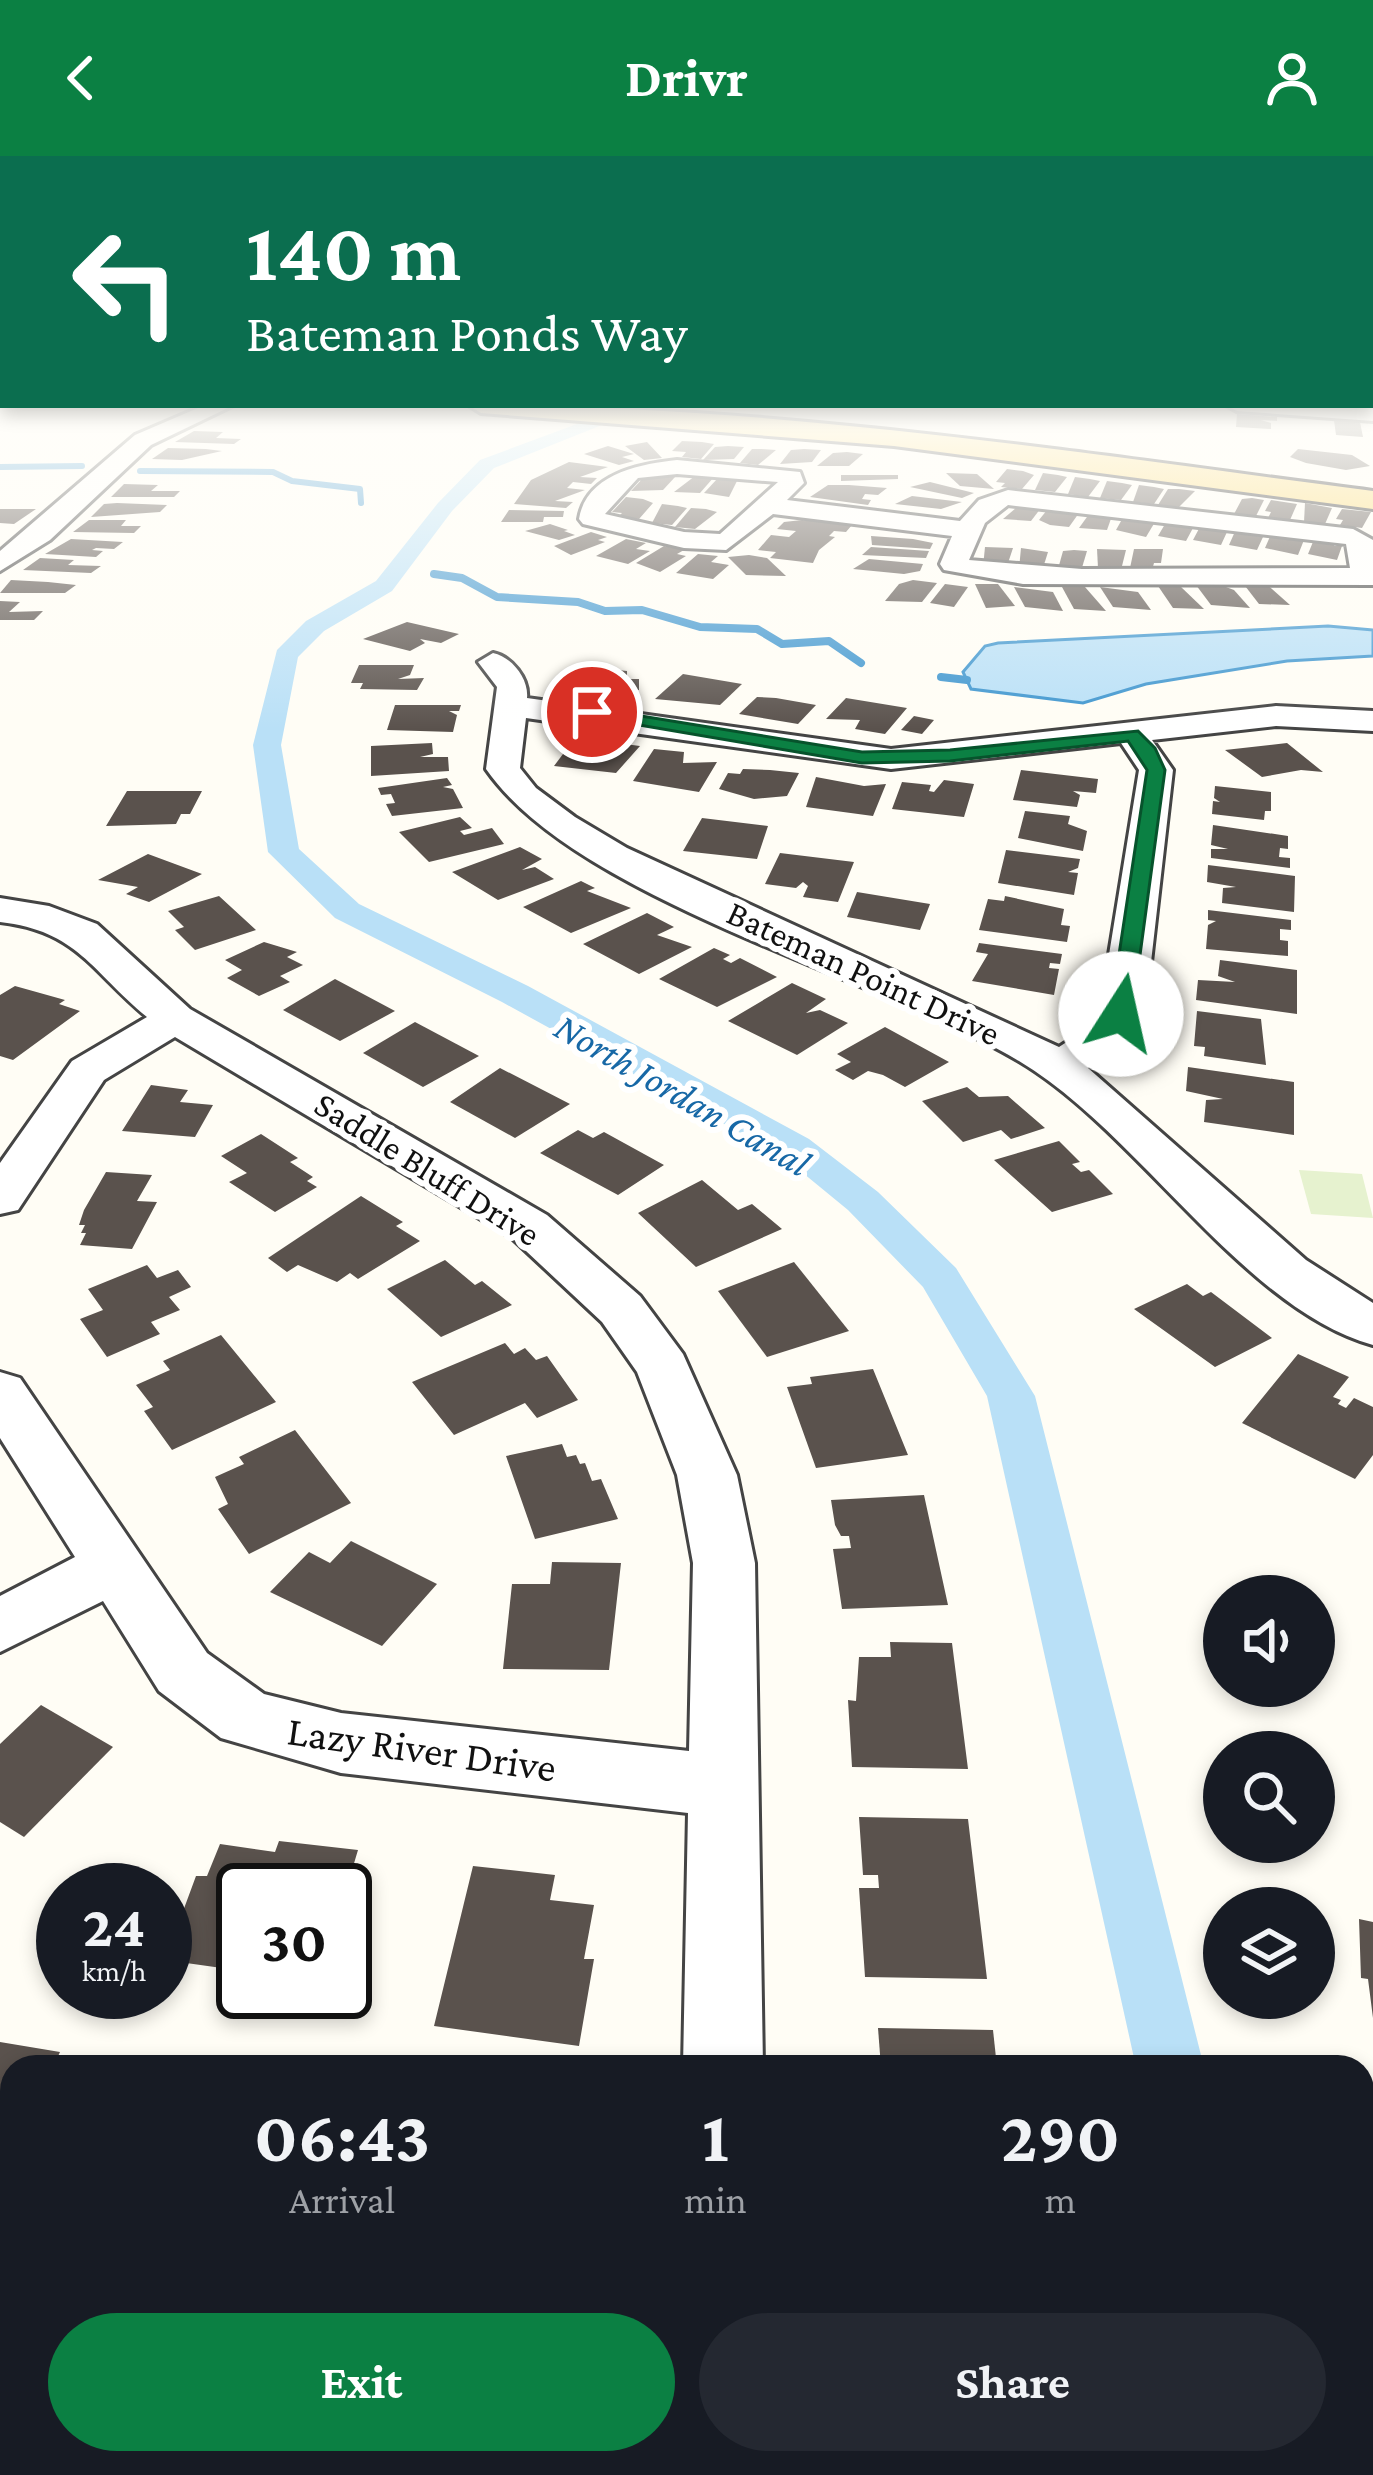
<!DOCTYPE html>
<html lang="en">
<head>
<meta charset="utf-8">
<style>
	:root { --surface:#171b24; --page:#242831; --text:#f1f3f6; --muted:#9ea1a6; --accent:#0b8043 }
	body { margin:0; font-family:"Crimson Pro",serif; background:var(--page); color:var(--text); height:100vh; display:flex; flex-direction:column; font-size:45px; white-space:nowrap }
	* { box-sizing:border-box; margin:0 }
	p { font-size:39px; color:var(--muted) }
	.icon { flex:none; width:66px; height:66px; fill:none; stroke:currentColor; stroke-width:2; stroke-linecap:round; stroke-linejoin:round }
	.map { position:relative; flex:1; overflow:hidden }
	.side { position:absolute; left:0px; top:1899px; width:1374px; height:420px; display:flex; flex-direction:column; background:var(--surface); border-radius:36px 36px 0 0; box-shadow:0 6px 18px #0003 }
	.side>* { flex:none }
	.guide { position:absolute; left:0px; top:0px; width:1374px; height:252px; box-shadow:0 6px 18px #0003; background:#0b6e4f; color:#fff; overflow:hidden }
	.fabs { position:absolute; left:1203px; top:1419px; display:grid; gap:24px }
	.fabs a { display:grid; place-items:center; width:132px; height:132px; border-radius:50%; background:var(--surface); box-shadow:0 6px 18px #0003; font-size:60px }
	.speed { position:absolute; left:36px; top:1707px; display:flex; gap:24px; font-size:60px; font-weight:700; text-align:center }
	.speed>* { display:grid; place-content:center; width:156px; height:156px; border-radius:50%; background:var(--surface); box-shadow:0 6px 18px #0003; line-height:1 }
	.speed small { font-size:30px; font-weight:400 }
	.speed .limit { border:6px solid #111; border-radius:18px; background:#fff; color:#111 }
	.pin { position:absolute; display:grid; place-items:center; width:102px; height:102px; color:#fff; margin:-51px; border:6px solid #fff; border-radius:50%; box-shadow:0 3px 12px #0007 }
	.me { position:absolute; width:132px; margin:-66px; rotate:10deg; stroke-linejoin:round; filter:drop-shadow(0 0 9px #0008) }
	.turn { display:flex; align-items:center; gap:42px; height:252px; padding:0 48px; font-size:54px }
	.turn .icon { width:156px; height:156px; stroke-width:2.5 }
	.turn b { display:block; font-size:84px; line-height:102px }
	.eta { display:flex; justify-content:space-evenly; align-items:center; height:204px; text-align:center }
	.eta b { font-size:72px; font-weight:700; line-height:84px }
	.primary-button { display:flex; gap:24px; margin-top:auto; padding:24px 48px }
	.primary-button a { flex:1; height:138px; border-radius:72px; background:var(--accent); color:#fff; font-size:48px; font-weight:700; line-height:138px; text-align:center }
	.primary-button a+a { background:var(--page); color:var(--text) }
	header { display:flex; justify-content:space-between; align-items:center; height:156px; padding:0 48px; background:var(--accent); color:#fff; font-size:54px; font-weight:700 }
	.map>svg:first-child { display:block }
	.pitch { fill:#e6f2cf }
	.water { fill:#b9e0f7; stroke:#3f96cf; stroke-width:3 }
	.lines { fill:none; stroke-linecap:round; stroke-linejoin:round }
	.stream-far1 { stroke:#3f96cf; stroke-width:6 }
	.stream { stroke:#3f96cf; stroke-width:8 }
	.canal { fill:#b9e0f7; fill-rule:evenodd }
	.building { fill:#5a524d }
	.minor-casing { stroke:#444; stroke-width:6 }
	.major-casing { stroke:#222; stroke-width:6 }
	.minor { fill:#fff; fill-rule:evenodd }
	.major { fill:#f9d66b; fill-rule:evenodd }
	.route { fill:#0b8043; stroke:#07532c; stroke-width:3 }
	.labels { text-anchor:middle; stroke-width:12; stroke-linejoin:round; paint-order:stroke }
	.street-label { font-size:36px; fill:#111; stroke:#fff }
	.water-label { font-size:39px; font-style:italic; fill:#1768a6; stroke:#fff }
	.near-street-label { font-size:42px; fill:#111; stroke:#fff }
</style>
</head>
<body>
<header><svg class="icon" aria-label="back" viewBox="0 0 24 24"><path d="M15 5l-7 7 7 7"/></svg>Drivr<svg class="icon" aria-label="person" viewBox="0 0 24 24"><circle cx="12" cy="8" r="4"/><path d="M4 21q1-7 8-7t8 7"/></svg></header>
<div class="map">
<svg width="1373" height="2319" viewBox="0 0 1373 2319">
	<rect width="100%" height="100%" fill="#fffdf5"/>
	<polygon class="pitch" points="1299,1014 1362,1018 1373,1062 1311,1058"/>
	<polygon class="water" points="1328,470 1373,474 1373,500 1287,505 1146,528 1083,547 971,533 963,516 985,490 998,487"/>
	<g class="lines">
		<g class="stream-far1">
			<polyline points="0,311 82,310"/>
			<polyline points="140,315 273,316 292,325 360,333 361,347"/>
			<polyline points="434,418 445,420"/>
		</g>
		<g class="stream">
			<polyline points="434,418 462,422 497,441 578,446 605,455 642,454 700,471 757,473 782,488 829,485 861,507"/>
			<polyline points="941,521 967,524"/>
		</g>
		<g class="canal">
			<polygon points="596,261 612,265 494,312 452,355 392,435 324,475 298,501 281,589 299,693 359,748 528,830 809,983 878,1036 956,1112 1035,1240 1204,1911 1136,1911 987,1240 923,1131 848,1054 781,999 502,846 335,762 268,696 253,589 277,494 306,465 376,425 438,347 480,304"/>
			<polygon points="1159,2307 1239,2307 1237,2319 1157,2319"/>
		</g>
	</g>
	<g class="building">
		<polygon points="1237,258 1277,261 1277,265 1261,264 1271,267 1271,273 1236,271"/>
		<polygon points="1334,264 1360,266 1363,281 1336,279"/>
		<polygon points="194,275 223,276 216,282 241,283 234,288 175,286"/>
		<polygon points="682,285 702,286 714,288 701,303 682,301 686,296 672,295"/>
		<polygon points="647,286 662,302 644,304 625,290"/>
		<polygon points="608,290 634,298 622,301 634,305 619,309 584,298"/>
		<polygon points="715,291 728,290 744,291 734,303 703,304"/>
		<polygon points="168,292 206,293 222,295 182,304 152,303"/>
		<polygon points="752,293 762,293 776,294 758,309 740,307"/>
		<polygon points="1298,293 1352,299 1370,310 1346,314 1306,307 1290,301"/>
		<polygon points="791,294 804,293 821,294 812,306 780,308"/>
		<polygon points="833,297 847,296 863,298 849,310 817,310"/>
		<polygon points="569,306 608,311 580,321 597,322 591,328 573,326 567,332 585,334 555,345 573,346 566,352 514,348 531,324"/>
		<polygon points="1007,313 1023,315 1034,319 1022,333 1001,331 1005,327 996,326"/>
		<polygon points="946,317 977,318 994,333 960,330"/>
		<polygon points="1043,317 1058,319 1067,321 1055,336 1035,334"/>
		<polygon points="656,319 676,320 663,334 631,335 644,321"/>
		<polygon points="841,319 898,319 898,323 841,325"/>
		<polygon points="695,320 714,321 700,337 674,336"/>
		<polygon points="1075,321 1090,323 1100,325 1088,341 1068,338"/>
		<polygon points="718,322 738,323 729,341 704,337"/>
		<polygon points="1107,325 1122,327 1132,329 1121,344 1100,342"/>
		<polygon points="930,326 974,337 962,342 910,331"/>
		<polygon points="124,328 158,329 151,335 180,335 174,341 111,341"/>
		<polygon points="828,329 849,329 887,332 878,339 865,338 862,343 871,344 868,349 810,341"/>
		<polygon points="1139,329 1154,331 1164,333 1154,348 1133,346"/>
		<polygon points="1168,333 1179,333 1195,335 1179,351 1158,349"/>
		<polygon points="912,340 962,346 941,353 895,348"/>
		<polygon points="626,341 643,343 653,347 639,363 618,361 622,357 612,356"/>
		<polygon points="1252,342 1264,344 1256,360 1234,358 1242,343"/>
		<polygon points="1271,344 1297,348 1290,364 1268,362 1271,356 1265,355"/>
		<polygon points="1023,346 1044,348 1031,365 1003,363"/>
		<polygon points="1305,347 1332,352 1325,368 1304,366"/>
		<polygon points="104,348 117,347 167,349 160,356 91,361"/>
		<polygon points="662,348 678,350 687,352 672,369 652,367"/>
		<polygon points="1051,349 1079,357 1069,371 1050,369 1039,364"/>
		<polygon points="691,352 706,353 717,356 695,373 675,371"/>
		<polygon points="0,353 36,353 14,368 0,367"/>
		<polygon points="1342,353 1371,356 1362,372 1340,369 1343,364 1336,363"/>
		<polygon points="509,354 564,355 563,361 544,361 543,366 501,366"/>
		<polygon points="1092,354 1113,357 1107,374 1079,372"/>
		<polygon points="1125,358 1155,366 1146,381 1116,374"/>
		<polygon points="1168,363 1190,366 1186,372 1193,372 1186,385 1158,380"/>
		<polygon points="89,364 126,364 121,370 141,370 134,377 73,376"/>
		<polygon points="802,364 852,369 846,376 834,375 829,380 835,381 819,394 813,407 770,402 776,396 758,394 771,379 789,381 796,375 777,373 784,366"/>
		<polygon points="1202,367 1224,370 1221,376 1227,376 1221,389 1193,384"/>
		<polygon points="550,368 568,374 564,375 575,379 559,384 525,375"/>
		<polygon points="1237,371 1259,374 1257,380 1263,381 1257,394 1229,389"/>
		<polygon points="591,376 607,381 598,384 605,386 571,399 554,390"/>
		<polygon points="1272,376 1304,384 1298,399 1265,392"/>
		<polygon points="871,380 913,383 933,387 930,393 872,389"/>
		<polygon points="1315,381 1337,383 1334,390 1342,390 1337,404 1308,398"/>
		<polygon points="71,383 123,386 114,393 96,392 92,394 103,395 96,401 45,398"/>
		<polygon points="626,383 646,387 636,393 650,395 628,408 596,400"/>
		<polygon points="664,390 684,394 677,398 686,400 660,416 636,407"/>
		<polygon points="871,391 929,395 926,402 862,399"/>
		<polygon points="985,391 1013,392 1006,413 983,411"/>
		<polygon points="1021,392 1048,396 1042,415 1019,413"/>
		<polygon points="1097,393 1126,394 1121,414 1098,412"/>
		<polygon points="1134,393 1163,393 1161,407 1154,407 1152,414 1130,412"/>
		<polygon points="1074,394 1087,395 1081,415 1058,413 1063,395"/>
		<polygon points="698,398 718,400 711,406 729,409 713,423 676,417"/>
		<polygon points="749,399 767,402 786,420 746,419 728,401"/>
		<polygon points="40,402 74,404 68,409 101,410 91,417 23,414"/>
		<polygon points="869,403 923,408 920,415 904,418 853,413"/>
		<polygon points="11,424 48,426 76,429 65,437 0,437"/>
		<polygon points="913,424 937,427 922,446 885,445 899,428"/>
		<polygon points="1242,426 1264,426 1290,449 1259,448"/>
		<polygon points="945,428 968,431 954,451 930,447"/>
		<polygon points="975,428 998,428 1015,450 986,452"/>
		<polygon points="1218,428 1234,434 1250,452 1211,449 1196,429"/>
		<polygon points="1158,430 1180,430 1204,453 1173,452"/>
		<polygon points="1014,431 1053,436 1063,455 1025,451"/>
		<polygon points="1062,431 1085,431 1106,455 1074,453"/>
		<polygon points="1100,431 1138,436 1151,454 1113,451"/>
		<polygon points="0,445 20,446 9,456 43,455 34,464 0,464"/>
		<polygon points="407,466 459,478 441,487 420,483 425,487 410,495 363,483"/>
		<polygon points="359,509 414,509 410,519 398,523 424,522 417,534 360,533 363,527 351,527"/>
		<polygon points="577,510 627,515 627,523 639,523 639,534 562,528 564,515 577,515"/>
		<polygon points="683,518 742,528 720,549 655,543"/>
		<polygon points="757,541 776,542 816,549 798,568 739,558"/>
		<polygon points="846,542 907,552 885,578 855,573 860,564 826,563"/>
		<polygon points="395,549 461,549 459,555 449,555 457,559 453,576 387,574"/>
		<polygon points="914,560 934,564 922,578 901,574"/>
		<polygon points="575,582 592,584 593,590 601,585 640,590 616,617 554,610"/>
		<polygon points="432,587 433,598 420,601 448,601 449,615 371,620 371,590"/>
		<polygon points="1287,587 1323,616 1301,614 1262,621 1225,594"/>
		<polygon points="654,593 684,596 683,607 717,606 699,636 633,625"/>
		<polygon points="743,613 770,614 799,617 787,640 754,643 719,633 728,617 740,618"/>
		<polygon points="1021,614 1098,623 1096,637 1073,635 1080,639 1077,651 1013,644"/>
		<polygon points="816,621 864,630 886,628 873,660 806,651"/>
		<polygon points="447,622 452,629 443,631 453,633 463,652 392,660 386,648 395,647 391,638 381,639 378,632"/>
		<polygon points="944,624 974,628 964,661 892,653 902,626 931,629 929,635 934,636"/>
		<polygon points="1215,630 1271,636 1271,655 1265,655 1264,664 1212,658 1213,645 1220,646 1214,642"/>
		<polygon points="127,635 202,635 190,658 181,658 176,668 106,670"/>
		<polygon points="1025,655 1070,660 1068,668 1087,675 1083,695 1018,682"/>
		<polygon points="460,661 472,672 460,675 464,679 492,672 504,688 429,706 399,676"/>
		<polygon points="702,662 768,670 757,703 683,695"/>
		<polygon points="1213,669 1288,680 1288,693 1280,692 1279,701 1290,702 1290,712 1211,702 1211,693 1228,693 1211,689"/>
		<polygon points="520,691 542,703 522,714 535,711 554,723 498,744 452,716"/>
		<polygon points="1006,694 1080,703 1078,712 1068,716 1078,717 1074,739 998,727"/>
		<polygon points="780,697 854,706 838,746 803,741 808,730 803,726 796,732 765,728"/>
		<polygon points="148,698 202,718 149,746 126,738 138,731 98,724"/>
		<polygon points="1208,709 1295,720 1294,756 1222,747 1223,732 1236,731 1207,726"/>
		<polygon points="581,725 595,732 587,735 631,752 571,777 523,751"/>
		<polygon points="857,736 930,748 920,774 847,761"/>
		<polygon points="219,740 256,774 195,794 175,774 184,771 168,755"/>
		<polygon points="1005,740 1064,753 1061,769 1070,770 1067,786 979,774 988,743 1004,745"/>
		<polygon points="1208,754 1291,764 1291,774 1280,773 1280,784 1288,785 1288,800 1206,793 1208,769 1216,765 1208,764"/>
		<polygon points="647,757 674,771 657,779 692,791 639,818 583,788"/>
		<polygon points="264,786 297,796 287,801 303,809 280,820 290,826 259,840 227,822 242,814 225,804"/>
		<polygon points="979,787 1062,798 1060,808 1050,807 1049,812 1059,813 1054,839 972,825 988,798 976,796"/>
		<polygon points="714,792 730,799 723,803 731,807 740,802 777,821 717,851 659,823"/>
		<polygon points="1220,804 1297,814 1297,858 1196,844 1198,824 1235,826 1218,820"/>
		<polygon points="335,823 395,855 340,885 283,854"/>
		<polygon points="792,827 826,843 806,857 820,854 848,867 797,899 728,865"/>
		<polygon points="15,830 65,844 59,848 80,855 13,904 0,900 0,839"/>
		<polygon points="1197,855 1261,863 1266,909 1204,900 1205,891 1194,890"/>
		<polygon points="415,866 479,900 423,931 363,897"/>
		<polygon points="885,871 949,906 905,931 883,919 868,915 853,924 835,914 851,906 837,898"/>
		<polygon points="1188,911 1294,926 1294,979 1204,966 1206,944 1223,943 1186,935"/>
		<polygon points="500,912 570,948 515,982 450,946"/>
		<polygon points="151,929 188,934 180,946 213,949 195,981 122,975"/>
		<polygon points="967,931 979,941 1008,940 1045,972 1011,983 1001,974 963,986 922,945"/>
		<polygon points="578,974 593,982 604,976 664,1009 618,1039 540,997"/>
		<polygon points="261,978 298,1002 290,1006 313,1021 307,1025 317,1031 275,1056 229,1026 247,1017 221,1000"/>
		<polygon points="1059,985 1080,1006 1072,1008 1081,1016 1089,1014 1113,1038 1052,1056 994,1004"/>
		<polygon points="106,1016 152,1019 137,1045 157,1046 132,1093 80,1089 86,1077 81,1077 85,1069 79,1069 84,1054"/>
		<polygon points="702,1024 738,1054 752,1048 782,1073 696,1111 638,1057"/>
		<polygon points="361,1040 403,1066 396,1070 420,1085 358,1123 350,1117 337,1126 298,1109 287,1116 268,1102"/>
		<polygon points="445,1104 475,1129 482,1125 512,1149 441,1181 387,1133"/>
		<polygon points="794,1106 849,1175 767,1201 718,1135"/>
		<polygon points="147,1109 157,1122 178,1114 191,1131 169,1141 180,1154 151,1166 160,1178 107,1201 80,1163 103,1154 88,1133"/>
		<polygon points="1187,1128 1203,1140 1211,1136 1272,1182 1215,1211 1134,1153"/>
		<polygon points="221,1179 276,1246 172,1294 144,1255 153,1251 136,1229 170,1214 163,1205"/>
		<polygon points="505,1187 514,1198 525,1192 536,1204 547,1200 578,1244 537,1262 525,1247 454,1279 412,1226"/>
		<polygon points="1298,1198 1349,1221 1333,1241 1341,1244 1338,1248 1346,1252 1354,1242 1373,1251 1373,1299 1355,1323 1242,1267"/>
		<polygon points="873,1213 908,1299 816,1312 787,1231 812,1228 810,1221"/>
		<polygon points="295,1274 351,1347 249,1398 218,1353 228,1348 215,1321 244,1308 239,1301"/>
		<polygon points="562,1288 567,1301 576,1299 580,1308 585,1307 592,1325 601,1323 618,1363 535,1383 506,1300"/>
		<polygon points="924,1339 948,1449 842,1453 833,1393 851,1392 849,1380 841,1380 835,1369 831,1344"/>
		<polygon points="351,1385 437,1428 382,1490 270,1436 309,1396 330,1407"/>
		<polygon points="552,1406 621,1407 609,1514 503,1513 512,1428 550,1428"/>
		<polygon points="890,1486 952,1487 968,1613 852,1611 848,1544 856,1545 859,1501 891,1501"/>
		<polygon points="41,1549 113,1591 24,1681 0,1666 0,1588"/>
		<polygon points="859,1661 968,1663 987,1823 865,1821 859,1732 879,1732 878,1719 863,1719"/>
		<polygon points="279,1685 358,1694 346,1734 243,1734 243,1815 165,1804 196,1720 207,1720 220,1688 275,1696"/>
		<polygon points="473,1710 555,1719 550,1744 594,1749 584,1803 594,1803 579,1890 434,1870"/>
		<polygon points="345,1749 366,1752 346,1820 345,1820"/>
		<polygon points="1359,1763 1373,1766 1373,1862 1368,1823 1361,1822"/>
		<polygon points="878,1872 993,1874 997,1911 881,1911"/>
		<polygon points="0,1886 60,1896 53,1911 12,1911 12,2051 0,2079"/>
		<polygon points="1367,2026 1373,2028 1373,2102 1369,2102"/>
		<polygon points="821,2307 981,2307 978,2319 818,2319"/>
	</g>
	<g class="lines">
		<g class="minor-casing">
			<g id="minor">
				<polygon points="205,249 234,249 151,289 50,384 0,415 0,395 135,279"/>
				<polygon points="1226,249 1373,251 1373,265 1237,255"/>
				<path d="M677,304L800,316L804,327L787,344L960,365L979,344L1008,334L1353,373L1373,384V429L1023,428L944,414L940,408L952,380L773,358L726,394L684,392L583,368L579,363C586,318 640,308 677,304ZM677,318L778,326L720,378L684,376L605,358L638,322ZM1008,349L1346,388L1350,412L1082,413L969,404L985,367Z"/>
				<path d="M493,497C512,501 529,523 527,542L891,593L1276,550L1373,555V575L1276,570L1152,584L1173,614L1147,841L1124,884L1088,912L1306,1104L1373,1147V1189C1243,1153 1139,976 1019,905C876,820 577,744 486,613L497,531L478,506ZM526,562L891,613L1121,587L1139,614L1100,854L1085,874L1059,891L627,692L575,661L536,632L520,612Z"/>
				<path d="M0,742L49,750L97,768L190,853L547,1059L640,1140L683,1198L737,1319L755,1407L763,1911H683L688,1657L341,1617L221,1582L159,1535L103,1445L0,1496V1440L75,1401L0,1282V1216L20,1222L207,1497L264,1538L341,1557L689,1595L693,1407L677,1319L637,1216L602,1166L511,1081L175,881L104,924L18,1054L0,1058V1007L72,905L147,861C91,815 78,775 0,766Z"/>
				<polygon points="0,2231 12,2233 12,2307 48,2307 45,2313 0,2319"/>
				<polygon points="124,2307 286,2307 291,2319 129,2319"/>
				<polygon points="536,2307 638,2307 633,2319 531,2319"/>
			</g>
		</g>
		<g class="major-casing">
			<path id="major" d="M468,249C771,249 1073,296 1373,335V353L894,290L481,257Z"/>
		</g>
		<use href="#minor" class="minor"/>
		<use href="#major" class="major"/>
	</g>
	<linearGradient id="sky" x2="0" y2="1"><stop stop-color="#95c6ee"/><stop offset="0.43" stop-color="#fffefa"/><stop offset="1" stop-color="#fffefa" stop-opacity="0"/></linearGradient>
	<rect width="1373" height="573" fill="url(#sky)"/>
	<polygon class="route" points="592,552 862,596 950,594 1138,575 1155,592 1165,614 1132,858 1121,865 1110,858 1147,614 1128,585 950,605 862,607 586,560"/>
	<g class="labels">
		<g class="street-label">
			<text transform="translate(864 816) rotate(25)" y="13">Bateman Point Drive</text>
			<text transform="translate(428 1012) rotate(32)" y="13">Saddle Bluff Drive</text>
		</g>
		<g class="water-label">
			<text transform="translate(683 938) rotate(30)" y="14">North Jordan Canal</text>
		</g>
		<g class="near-street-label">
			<text transform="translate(422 1592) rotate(8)" y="15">Lazy River Drive</text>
		</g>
	</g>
</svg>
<div class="fabs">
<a><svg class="icon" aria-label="sound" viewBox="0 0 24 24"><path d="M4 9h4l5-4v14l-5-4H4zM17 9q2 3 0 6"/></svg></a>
<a><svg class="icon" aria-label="search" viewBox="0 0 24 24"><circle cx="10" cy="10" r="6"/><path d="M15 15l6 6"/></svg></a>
<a><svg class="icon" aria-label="layers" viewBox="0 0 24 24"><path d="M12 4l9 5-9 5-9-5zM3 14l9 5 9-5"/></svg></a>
</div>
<div class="speed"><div>24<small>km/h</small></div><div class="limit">30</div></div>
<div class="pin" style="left:592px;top:556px;background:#d93025"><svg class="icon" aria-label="arrive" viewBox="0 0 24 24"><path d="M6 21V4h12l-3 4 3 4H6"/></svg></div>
<svg class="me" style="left:1121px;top:858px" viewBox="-20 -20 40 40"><circle r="19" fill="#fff"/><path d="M0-13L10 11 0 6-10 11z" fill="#0b8043"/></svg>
<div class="guide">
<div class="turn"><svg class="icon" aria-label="left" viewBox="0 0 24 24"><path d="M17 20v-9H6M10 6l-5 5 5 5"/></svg><div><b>140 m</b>Bateman Ponds Way</div></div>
</div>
<section class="side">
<div class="eta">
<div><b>06:43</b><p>Arrival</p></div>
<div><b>1</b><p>min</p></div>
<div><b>290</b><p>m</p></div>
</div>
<div class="primary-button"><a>Exit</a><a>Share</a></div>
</section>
</div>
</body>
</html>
